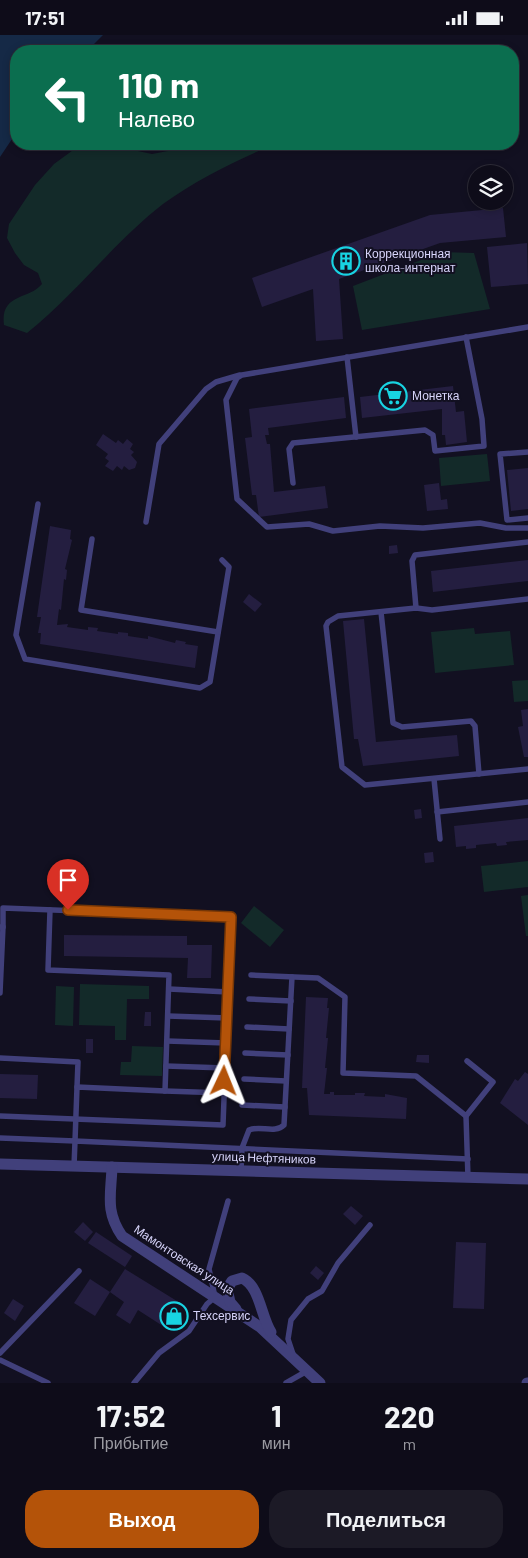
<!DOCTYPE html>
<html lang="ru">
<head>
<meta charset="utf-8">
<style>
	:root { --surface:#0e0c19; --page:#1c1a26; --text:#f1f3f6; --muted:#9b9ba2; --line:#2e2c38; --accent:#b45309 }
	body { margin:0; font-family:Barlow,sans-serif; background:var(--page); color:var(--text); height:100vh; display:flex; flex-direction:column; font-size:19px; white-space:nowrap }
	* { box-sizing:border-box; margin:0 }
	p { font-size:16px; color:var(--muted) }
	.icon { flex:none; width:28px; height:28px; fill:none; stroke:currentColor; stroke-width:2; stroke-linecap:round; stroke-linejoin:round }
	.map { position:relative; height:1348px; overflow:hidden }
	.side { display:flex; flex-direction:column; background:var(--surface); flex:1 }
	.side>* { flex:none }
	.guide { position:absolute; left:10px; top:10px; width:509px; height:105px; border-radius:20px; box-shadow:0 2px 8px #0003,0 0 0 1px var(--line); background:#0b6e4f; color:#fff; overflow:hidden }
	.buttons { position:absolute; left:468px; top:130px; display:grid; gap:10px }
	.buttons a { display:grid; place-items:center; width:45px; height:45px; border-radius:50%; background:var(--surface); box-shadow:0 2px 8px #0003,0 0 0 1px var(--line); font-size:25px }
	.pin { position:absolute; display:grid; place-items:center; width:42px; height:42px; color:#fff; margin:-51px -21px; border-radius:50% 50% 50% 0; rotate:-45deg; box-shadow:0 0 5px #0007 }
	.pin .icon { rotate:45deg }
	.me { position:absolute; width:55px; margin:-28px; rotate:2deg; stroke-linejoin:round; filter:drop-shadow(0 0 4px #0008) }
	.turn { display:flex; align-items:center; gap:18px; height:105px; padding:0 25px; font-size:22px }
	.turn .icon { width:65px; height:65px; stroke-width:2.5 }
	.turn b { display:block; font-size:35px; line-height:42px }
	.eta { display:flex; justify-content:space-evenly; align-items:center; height:85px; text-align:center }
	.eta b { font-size:30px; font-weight:700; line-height:35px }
	.action { display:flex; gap:10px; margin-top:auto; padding:10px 25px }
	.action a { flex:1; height:58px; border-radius:20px; background:var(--accent); color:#fff; font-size:20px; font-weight:700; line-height:58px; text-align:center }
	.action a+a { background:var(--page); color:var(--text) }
	.status { display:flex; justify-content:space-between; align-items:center; height:35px; padding:0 25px; background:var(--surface); direction:ltr }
	.status svg { height:14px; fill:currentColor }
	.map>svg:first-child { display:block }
	.green { fill:#132a29 }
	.water { fill:#152946 }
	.building { fill:#241e40 }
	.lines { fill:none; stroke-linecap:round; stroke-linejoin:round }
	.lane { stroke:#41407b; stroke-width:5.5 }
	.street { stroke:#41407b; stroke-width:11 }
	.route-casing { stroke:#753606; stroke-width:12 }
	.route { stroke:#b45309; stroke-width:9 }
	.labels { text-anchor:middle; stroke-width:4; stroke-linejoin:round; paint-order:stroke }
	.poi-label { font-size:12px; fill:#d7d4fa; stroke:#121021; text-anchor:start }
	.street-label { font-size:12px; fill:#d7d4fa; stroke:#121021 }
</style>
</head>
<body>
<div class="status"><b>17:51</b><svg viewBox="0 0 49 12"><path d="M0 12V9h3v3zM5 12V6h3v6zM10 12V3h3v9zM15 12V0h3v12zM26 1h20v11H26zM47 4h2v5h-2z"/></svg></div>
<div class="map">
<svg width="528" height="1348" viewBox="0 0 528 1348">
	<rect width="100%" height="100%" fill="#121021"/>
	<g class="green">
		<path d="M105,109L152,119L205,109H274C236,126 197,144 163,169C114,207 76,259 27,298L4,290C0,258 29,265 42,249L38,238L24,230L15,218L7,203L9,189L35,150L54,129L80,110Z"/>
		<polygon points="442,217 474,218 490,274 362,295 353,251"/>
		<polygon points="487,419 490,446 441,451 439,423"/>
		<polygon points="474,593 475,599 510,596 514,630 435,638 431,597"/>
		<polygon points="528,645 528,666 514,667 512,646"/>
		<polygon points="528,826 528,852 484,857 481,831"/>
		<polygon points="528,860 528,901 526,901 521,861"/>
		<polygon points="254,871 284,895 270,912 241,888"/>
		<polygon points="80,949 149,951 149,964 127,964 126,1005 115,1005 115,991 79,990"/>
		<polygon points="56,951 74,952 73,991 55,990"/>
		<polygon points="132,1011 163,1012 162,1041 120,1040 121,1027 131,1027"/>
	</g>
	<polygon class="water" points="0,0 103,0 87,16 16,16 16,98 0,122"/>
	<g class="building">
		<polygon points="503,173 506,202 440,208 339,244 343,304 316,306 313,254 262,272 252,243 430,180"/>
		<polygon points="527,208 528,249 491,252 487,212"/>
		<polygon points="453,351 456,377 464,376 467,407 446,410 445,400 442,400 442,374 362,383 360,362"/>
		<polygon points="344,362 346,383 268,393 269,400 265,400 267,409 270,409 274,457 325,451 328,473 259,482 256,460 252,460 245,403 252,402 249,374"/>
		<polygon points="103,399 116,408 118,405 123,409 127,404 133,409 130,414 134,417 131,420 137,427 135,433 129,435 124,431 122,435 117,431 113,436 105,431 109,426 105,423 108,419 96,410"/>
		<polygon points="528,433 528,474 511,476 507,435"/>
		<polygon points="439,448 441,465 447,464 448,474 427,476 424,450"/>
		<polygon points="50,491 71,495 70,504 72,505 65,534 67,535 66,545 64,544 61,575 59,574 57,590 68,589 67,592 88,595 88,592 98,593 97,596 118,599 118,597 128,598 128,601 148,604 148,601 175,608 176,605 186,607 185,609 198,611 195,633 40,609 41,598 38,598 41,582 37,582"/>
		<polygon points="397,510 398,518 389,519 389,511"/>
		<polygon points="528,525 528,546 433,557 431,536"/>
		<polygon points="249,559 262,569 255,577 243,567"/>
		<polygon points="364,584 376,707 457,700 459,721 363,731 358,704 354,704 343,586"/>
		<polygon points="528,674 528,722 524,722 518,692 523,691 521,675"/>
		<polygon points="421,774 422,783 415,784 414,775"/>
		<polygon points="528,783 528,805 506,807 507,810 497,811 496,808 476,810 476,813 466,814 466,811 456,812 454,791"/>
		<polygon points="433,817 434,827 425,828 424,818"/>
		<polygon points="64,900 187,901 187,910 212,910 211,943 187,943 188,923 64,921"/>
		<polygon points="306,962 328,963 327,973 329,973 326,1003 328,1003 325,1033 327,1033 324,1059 330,1059 330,1057 334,1057 334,1060 355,1060 355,1058 365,1058 364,1061 385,1062 385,1059 407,1063 406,1084 309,1080 307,1053 302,1053"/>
		<polygon points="145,977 151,977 151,991 144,991"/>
		<rect x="86" y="1004" width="7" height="14"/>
		<polygon points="417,1020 429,1020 429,1028 416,1027"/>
		<polygon points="525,1037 528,1039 528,1090 500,1068 515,1044 518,1046"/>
		<polygon points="0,1039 38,1040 37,1064 0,1063"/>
		<polygon points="351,1171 363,1181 355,1190 343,1179"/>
		<polygon points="83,1187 93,1197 85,1206 74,1197"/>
		<polygon points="96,1197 132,1221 125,1232 88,1208"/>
		<polygon points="456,1207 486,1208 484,1274 453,1273"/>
		<polygon points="316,1231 324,1238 318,1245 310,1238"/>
		<polygon points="125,1234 185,1271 169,1295 138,1275 130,1289 116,1280 124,1267 110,1257"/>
		<polygon points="90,1244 110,1257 95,1281 74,1268"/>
		<polygon points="13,1264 24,1271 15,1286 4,1278"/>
	</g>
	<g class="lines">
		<g class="lane">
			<polyline points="528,292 242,340 237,343 226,365 237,464 267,492 309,489 333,496 380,491 423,493 480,488 506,493 528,493"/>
			<polyline points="347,322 356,402"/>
			<polyline points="528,417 500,419 507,485 528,483"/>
			<polyline points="293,448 289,414 293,408 425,395 433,400 435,416 484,411 482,384 466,302"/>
			<polyline points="38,469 16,600 25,624 200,653 210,647 229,532 222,525"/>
			<polyline points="146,487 159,409 206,354 216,347 240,340"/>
			<polyline points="92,504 81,575 218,597"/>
			<polyline points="528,564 432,575 416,573 338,581 328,587 326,591 342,732 365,750 528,734"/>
			<polyline points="416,573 412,526 415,520 528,507"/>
			<polyline points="381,577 393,688 402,692 471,686 475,691 479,739"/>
			<polyline points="434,744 440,804"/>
			<polyline points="437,777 528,767"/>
			<polyline points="0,892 3,892 3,873 231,882 223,1090 0,1081"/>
			<polyline points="251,940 318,943 345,962 343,1038 416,1041 466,1081 493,1047 467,1026"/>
			<polyline points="169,954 228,957"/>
			<polyline points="0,958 3,892"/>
			<polyline points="249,964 291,966"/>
			<polyline points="168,981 227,983"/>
			<polyline points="247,992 289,994"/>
			<polyline points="167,1006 226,1008"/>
			<polyline points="245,1018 288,1020"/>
			<polyline points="0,1023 78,1027 77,1052"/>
			<polyline points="166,1031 225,1033"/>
			<polyline points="244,1044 286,1046"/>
			<polyline points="165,1056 224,1058"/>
			<polyline points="242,1070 285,1072"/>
			<polyline points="466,1081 468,1143"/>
			<polyline points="0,1103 75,1106 77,1052 165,1056 169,940 48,935 50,875"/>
			<polyline points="74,1131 75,1106 468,1124"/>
			<path d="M241,1136L242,1113L249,1095C260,1090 275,1099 284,1090L292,942"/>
			<polyline points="0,1318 79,1236"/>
			<polyline points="293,1319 288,1304 291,1285 308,1264 322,1256 338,1228 370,1190"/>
			<polyline points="0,1325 48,1348"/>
			<polyline points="134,1348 159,1318 189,1296 207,1269 215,1262 209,1234 228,1166"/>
			<polyline points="286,1348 307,1336"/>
		</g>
		<g class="street">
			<polyline points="0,1129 528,1144"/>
			<path d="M112,1132C111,1160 105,1176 122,1201L260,1292L320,1348"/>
			<path d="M236,1274L230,1267L227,1254L232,1246L242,1243C260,1251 261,1282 271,1297"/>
			<polyline points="527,1348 528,1348"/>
		</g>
	</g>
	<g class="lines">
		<g class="route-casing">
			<polyline id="route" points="68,875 231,882 224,1046"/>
		</g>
		<use href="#route" class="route"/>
	</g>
	<defs>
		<g id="building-ring" transform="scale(1.4375)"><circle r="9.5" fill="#121021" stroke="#18d3e2" stroke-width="1.5"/><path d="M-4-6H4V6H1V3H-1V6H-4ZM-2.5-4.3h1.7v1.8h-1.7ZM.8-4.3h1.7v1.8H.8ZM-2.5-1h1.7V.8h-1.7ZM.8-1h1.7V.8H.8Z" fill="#18d3e2"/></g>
		<g id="supermarket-ring" transform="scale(1.4375)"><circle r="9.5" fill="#121021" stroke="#18d3e2" stroke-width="1.5"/><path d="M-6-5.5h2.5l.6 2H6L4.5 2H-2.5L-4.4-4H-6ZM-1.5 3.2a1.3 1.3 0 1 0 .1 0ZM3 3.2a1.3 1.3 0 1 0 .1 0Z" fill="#18d3e2"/></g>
		<g id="shop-ring" transform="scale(1.4375)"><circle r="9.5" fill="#121021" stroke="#18d3e2" stroke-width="1.5"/><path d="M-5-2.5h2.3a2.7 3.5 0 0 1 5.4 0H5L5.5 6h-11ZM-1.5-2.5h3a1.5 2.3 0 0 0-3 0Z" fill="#18d3e2"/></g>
	</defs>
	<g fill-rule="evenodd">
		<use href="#building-ring" x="346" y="226"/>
		<use href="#supermarket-ring" x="393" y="361"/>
		<use href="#shop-ring" x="174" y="1281"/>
	</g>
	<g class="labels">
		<g class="poi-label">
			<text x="365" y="223">Коррекционная<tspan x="365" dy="14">школа-интернат</tspan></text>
			<text x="412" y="365">Монетка</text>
			<text x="193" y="1285">Техсервис</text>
		</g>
		<g class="street-label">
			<text transform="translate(264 1123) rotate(2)" y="4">улица Нефтяников</text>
			<text transform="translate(184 1225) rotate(33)" y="4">Мамонтовская улица</text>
		</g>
	</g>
</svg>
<div class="buttons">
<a><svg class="icon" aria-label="layers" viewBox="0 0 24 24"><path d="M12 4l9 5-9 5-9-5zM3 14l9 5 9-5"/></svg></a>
</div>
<div class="pin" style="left:68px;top:875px;background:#d93025"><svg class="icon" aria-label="arrive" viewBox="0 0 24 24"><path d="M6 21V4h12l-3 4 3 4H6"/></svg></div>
<svg class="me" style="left:224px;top:1046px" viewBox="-20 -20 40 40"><path d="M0-17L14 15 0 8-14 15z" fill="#b45309" stroke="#fff" stroke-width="4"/></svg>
<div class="guide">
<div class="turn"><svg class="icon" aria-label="left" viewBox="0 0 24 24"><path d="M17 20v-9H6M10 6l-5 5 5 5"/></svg><div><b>110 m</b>Налево</div></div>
</div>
</div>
<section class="side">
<div class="eta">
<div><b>17:52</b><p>Прибытие</p></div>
<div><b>1</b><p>мин</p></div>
<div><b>220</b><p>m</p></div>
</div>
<div class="action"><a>Выход</a><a>Поделиться</a></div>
</section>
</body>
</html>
